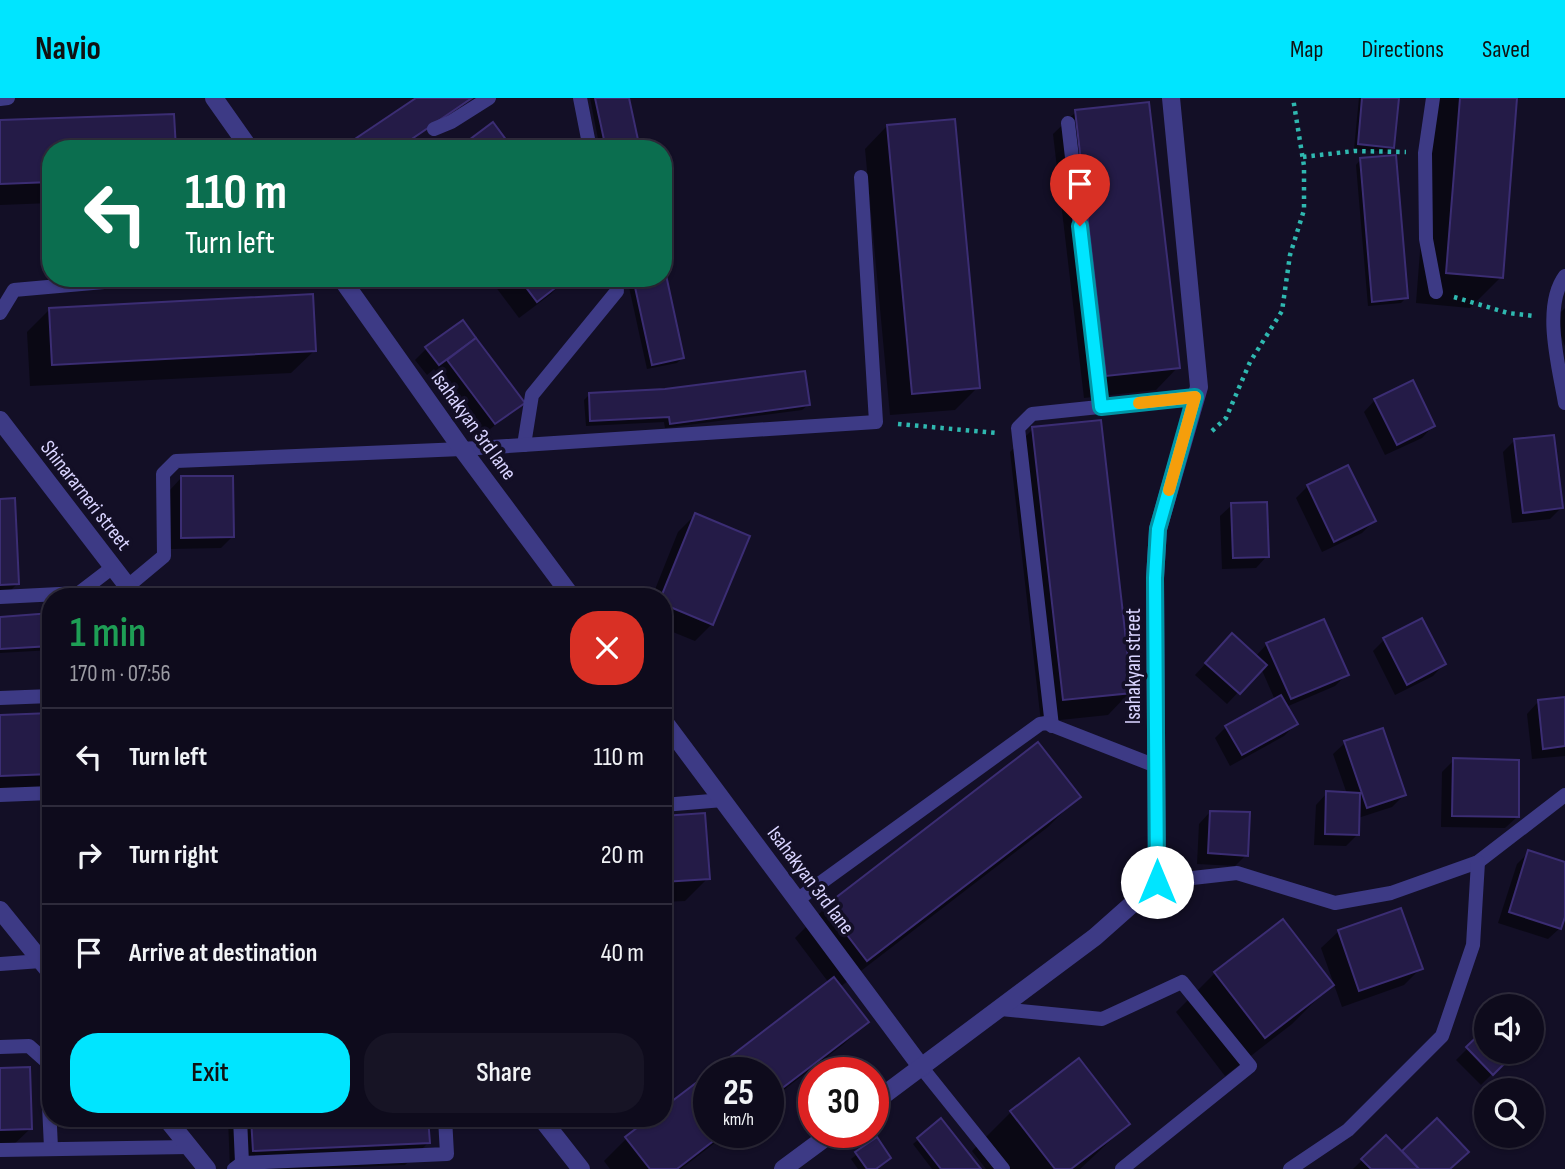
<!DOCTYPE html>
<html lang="en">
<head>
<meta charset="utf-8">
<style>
	:root { --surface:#0e0b1c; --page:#171425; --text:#f1f3f6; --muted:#9b9ba3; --line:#2e2b3b; --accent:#00e5ff }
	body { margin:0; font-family:"Sofia Sans Condensed",sans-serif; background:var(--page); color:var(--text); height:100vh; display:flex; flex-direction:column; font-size:26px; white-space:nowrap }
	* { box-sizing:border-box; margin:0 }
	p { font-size:23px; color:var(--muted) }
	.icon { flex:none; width:38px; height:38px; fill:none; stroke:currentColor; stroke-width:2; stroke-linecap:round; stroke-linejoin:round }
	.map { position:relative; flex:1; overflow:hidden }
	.sheet { position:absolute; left:42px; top:490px; width:630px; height:539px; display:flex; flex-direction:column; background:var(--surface); border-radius:28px; box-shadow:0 2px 5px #0004,0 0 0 2px var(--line) }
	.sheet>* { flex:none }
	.guide { position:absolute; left:42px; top:42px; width:630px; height:147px; border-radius:28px; box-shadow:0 2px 5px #0004,0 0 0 2px var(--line); background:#0b6e4f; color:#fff; overflow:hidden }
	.buttons { position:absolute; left:1474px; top:896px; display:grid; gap:14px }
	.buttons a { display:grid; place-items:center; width:70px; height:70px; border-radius:50%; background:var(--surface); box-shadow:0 2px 5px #0004,0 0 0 2px var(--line); font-size:35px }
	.speed { position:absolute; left:693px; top:959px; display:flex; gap:14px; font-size:35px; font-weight:700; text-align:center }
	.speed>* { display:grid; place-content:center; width:91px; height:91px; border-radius:50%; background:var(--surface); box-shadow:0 2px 5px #0004,0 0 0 2px var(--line); line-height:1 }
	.speed small { font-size:18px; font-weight:400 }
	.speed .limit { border:10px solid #d22; background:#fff; color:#111 }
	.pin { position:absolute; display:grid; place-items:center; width:60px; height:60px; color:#fff; margin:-72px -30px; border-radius:50% 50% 50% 0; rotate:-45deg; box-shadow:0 0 7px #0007 }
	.pin .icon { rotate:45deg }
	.me { position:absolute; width:77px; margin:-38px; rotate:0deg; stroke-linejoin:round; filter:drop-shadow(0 0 5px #0008) }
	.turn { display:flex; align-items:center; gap:24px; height:147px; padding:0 28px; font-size:32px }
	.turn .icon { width:91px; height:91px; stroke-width:2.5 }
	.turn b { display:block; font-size:49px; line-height:60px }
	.round { display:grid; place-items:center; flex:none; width:74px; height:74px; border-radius:28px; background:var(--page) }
	.headline { display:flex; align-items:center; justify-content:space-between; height:119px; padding:0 28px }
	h1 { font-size:42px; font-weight:600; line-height:52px; color:#1e9e55 }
	.cta { display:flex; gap:14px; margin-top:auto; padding:14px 28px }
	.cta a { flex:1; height:80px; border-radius:28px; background:var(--accent); color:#111; font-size:28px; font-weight:600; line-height:80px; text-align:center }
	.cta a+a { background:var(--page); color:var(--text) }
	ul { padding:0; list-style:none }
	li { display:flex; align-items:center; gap:21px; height:98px; padding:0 28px; border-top:2px solid var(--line) }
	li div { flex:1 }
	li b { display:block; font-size:26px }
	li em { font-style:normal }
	header { display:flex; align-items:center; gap:42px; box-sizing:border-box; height:98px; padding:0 35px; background:var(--accent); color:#111 }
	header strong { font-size:33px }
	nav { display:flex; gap:38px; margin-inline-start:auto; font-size:24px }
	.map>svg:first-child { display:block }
	.green { fill:#12302f }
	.shadow { fill:#0007 }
	.building { fill:#241b47; stroke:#3b2d73; stroke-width:2 }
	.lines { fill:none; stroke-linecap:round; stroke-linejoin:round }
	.path { stroke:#2fb8b0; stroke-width:4.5; stroke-dasharray:3.5 5; stroke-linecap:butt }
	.service { stroke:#3d3a85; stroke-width:14 }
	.minor { stroke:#3d3a85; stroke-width:18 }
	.tertiary { stroke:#3d3a85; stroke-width:18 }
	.route-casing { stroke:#0095a6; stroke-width:18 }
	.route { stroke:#00e5ff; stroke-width:12 }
	.slow { stroke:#f59e0b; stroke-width:12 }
	.labels { text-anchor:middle; stroke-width:7; stroke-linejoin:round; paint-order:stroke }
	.street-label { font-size:21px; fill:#d9d4ff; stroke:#130f26 }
</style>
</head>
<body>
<header>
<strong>Navio</strong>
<nav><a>Map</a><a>Directions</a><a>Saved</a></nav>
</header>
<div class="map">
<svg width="1565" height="1071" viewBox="0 0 1565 1071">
	<rect width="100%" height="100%" fill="#130f26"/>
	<polygon class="green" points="663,836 670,836 672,897 663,897"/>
	<g class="shadow">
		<polygon points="590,0 627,0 638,51 600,51"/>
		<polygon points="1359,0 1397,0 1393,49 1387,54 1354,51"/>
		<polygon points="1432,0 1515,0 1501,179 1470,210 1416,205"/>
		<polygon points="1076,14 1178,269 1156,292 1084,300 1053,36"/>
		<polygon points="0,24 51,51 51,105 0,107"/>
		<polygon points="887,28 978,289 955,312 890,317 865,51"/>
		<polygon points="1361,61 1406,200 1401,205 1368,208 1356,67"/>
		<polygon points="489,180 566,180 551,196 519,220"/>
		<polygon points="627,180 663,180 682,260 677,265 647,271"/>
		<polygon points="1565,210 1565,248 1554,221"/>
		<polygon points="50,211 314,253 291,275 30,288 27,234"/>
		<polygon points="462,224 522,305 483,337 434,271 427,277 415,262 427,250"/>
		<polygon points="589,297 808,307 802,312 665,330 664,324 586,328 584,302"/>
		<polygon points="1375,302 1433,328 1422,340 1385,357 1364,314"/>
		<polygon points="1033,331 1130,594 1108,617 1041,624 1010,354"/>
		<polygon points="1514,343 1561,410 1550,421 1512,425 1503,354"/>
		<polygon points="1348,369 1374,423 1362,435 1322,454 1296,400 1308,388"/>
		<polygon points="181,380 232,439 221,450 171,451 170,392"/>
		<polygon points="0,403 17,486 0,503"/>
		<polygon points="1232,407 1267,458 1256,470 1222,471 1220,418"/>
		<polygon points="695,417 712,526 695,543 663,530 663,499 652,499 678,434"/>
		<polygon points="51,517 51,552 0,555 0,520"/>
		<polygon points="1384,542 1444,566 1433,578 1395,597 1373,553"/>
		<polygon points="1267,546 1346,577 1335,588 1286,609 1296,626 1284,638 1230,668 1215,640 1226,629 1275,602 1261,570 1227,606 1195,577 1221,549 1255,559"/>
		<polygon points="1565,601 1565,658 1532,661 1527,616 1538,604"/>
		<polygon points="51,617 51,697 0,699 0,619"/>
		<polygon points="1382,632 1404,697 1392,709 1358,720 1357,737 1346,748 1314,747 1316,707 1327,695 1347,696 1333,656 1345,645"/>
		<polygon points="1038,646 1079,698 1048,729 840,889 867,924 844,946 768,1004 768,975 829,885 795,840 826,809"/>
		<polygon points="1454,662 1517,719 1505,730 1441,729 1442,674"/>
		<polygon points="1210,714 1246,757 1235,768 1197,766 1199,726"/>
		<polygon points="663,720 708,780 685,803 663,804"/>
		<polygon points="1529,754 1565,765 1565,813 1560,830 1548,841 1498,825 1517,766"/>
		<polygon points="1339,833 1421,870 1404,887 1342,909 1321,850"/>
		<polygon points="1215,875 1331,887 1292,926 1225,978 1176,914"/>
		<polygon points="1486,932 1486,954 1514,954 1481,987 1456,962"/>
		<polygon points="0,972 31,1030 8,1052 0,1053"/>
		<polygon points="1011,1014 1128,1026 1080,1071 986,1071 972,1053"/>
		<polygon points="228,1020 427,1020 428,1045 405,1067 312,1071 230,1071"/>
		<polygon points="653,1020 663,1020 709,1034 729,1034 681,1071 610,1071 604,1063 626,1041"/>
		<polygon points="941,1023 979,1071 932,1071 913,1046"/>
		<polygon points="1437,1023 1449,1071 1353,1071 1386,1039 1402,1055"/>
		<polygon points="876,1042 875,1071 858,1071 851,1061"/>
	</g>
	<g class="building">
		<polygon points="416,0 472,0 397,51 340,51"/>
		<polygon points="595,0 629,0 640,51 606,51"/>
		<polygon points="1362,0 1399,0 1394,50 1358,46"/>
		<polygon points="1460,0 1517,0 1503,180 1446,175"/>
		<polygon points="1149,4 1180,270 1106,278 1075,12"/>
		<polygon points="174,16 176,51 51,51 51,84 0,86 0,22"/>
		<polygon points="955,21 980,290 912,296 887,27"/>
		<polygon points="493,24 513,51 457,51"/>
		<polygon points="1396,57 1408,200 1372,204 1360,60"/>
		<polygon points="663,163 684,260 652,267 633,180 663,180"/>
		<polygon points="519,180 568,180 537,204"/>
		<polygon points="313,196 316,253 52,267 49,210"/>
		<polygon points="463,222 476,240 439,267 425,249"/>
		<polygon points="476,240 525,305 495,326 447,262"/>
		<polygon points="805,273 810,307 670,326 669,319 590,323 589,295 665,291"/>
		<polygon points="1413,282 1435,328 1397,347 1374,301"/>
		<polygon points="1101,322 1132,595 1063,602 1032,329"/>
		<polygon points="1554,337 1563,410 1523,415 1514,341"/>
		<polygon points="1348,367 1376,423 1334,444 1307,387"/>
		<polygon points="181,378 233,378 234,439 181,440"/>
		<polygon points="15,400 19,486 0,487 0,401"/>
		<polygon points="1267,404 1269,459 1233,460 1231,405"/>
		<polygon points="695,415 750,438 713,527 663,506 663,499 661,499"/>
		<polygon points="51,515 51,548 0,551 0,519"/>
		<polygon points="1422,520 1446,566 1407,587 1383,540"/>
		<polygon points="1324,521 1349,577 1291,601 1266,545"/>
		<polygon points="1232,535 1267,567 1240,596 1205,565"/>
		<polygon points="1281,597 1298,626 1242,657 1225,628"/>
		<polygon points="1565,599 1565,648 1543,651 1538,602"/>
		<polygon points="51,615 51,676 0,678 0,617"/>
		<polygon points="1383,630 1406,697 1367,710 1344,643"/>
		<polygon points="1038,644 1081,699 867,863 825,808"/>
		<polygon points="1453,660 1519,662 1519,719 1452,718"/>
		<polygon points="1326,693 1360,695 1359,737 1325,736"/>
		<polygon points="1210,713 1250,714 1248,758 1208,755"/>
		<polygon points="705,715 710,781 663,784 663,718"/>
		<polygon points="1528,752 1565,764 1565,819 1561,831 1509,814"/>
		<polygon points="1401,810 1423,871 1359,893 1338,832"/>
		<polygon points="1283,821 1334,887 1265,940 1214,874"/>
		<polygon points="834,879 869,924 768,1001 768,975 709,975"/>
		<polygon points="1486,930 1486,954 1516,954 1493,977 1466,949"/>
		<polygon points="1079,960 1130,1026 1071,1071 1055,1071 1010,1013"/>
		<polygon points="30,969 32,1031 0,1032 0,970"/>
		<polygon points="709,975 709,1034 725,1034 677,1071 650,1071 625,1039 650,1020 663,1020 663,1010"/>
		<polygon points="251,1020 428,1020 430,1045 253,1053"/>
		<polygon points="941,1020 981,1071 941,1071 917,1040"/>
		<polygon points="1437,1020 1469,1054 1450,1071 1419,1071 1402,1053"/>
		<polygon points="1386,1037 1419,1071 1371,1071 1361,1061"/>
		<polygon points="877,1039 891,1060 876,1071 867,1071 855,1054"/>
	</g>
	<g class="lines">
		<g class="path">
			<polyline points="407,51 416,44"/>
			<polyline points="1303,59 1354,53 1406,54"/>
			<polyline points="1454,199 1508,215 1534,218"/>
			<polyline points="898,326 997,335"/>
			<polyline points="1212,333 1226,320 1250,264 1282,213 1290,157 1304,112 1304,68 1293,0"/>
		</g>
		<g class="service">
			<polyline points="580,0 590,51"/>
			<polyline points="1433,0 1425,55 1426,141 1436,194"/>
			<polyline points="0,1 8,0"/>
			<polyline points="1068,25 1101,309"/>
			<polyline points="434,31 451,24 489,0"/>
			<path d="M1565,178C1542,209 1559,269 1565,305"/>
			<polyline points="0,215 14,192 149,180"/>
			<polyline points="524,347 532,297 617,193 615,180"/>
			<polyline points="128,488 164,458 163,376 176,363 462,351 876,324 861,79"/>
			<polyline points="0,499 79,495 113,469"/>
			<polyline points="0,600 51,598"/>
			<polyline points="1052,628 1018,330 1032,316 1195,299"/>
			<polyline points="0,697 51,695"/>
			<polyline points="663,707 723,702"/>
			<polyline points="1157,784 1237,775 1335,805 1391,795 1478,764 1565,697"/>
			<polyline points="797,802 1040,626 1046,625 1156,668"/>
			<polyline points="0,866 41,863"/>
			<polyline points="1001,911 1102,921 1182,884 1250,968 1122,1071"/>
			<polyline points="0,949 29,948 47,964 51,1050"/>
			<polyline points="922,970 1003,1071"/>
			<polyline points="240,1020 242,1065"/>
			<polyline points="0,1052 189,1049"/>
			<polyline points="234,1071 242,1065 447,1056 445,1020"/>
			<polyline points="1290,1071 1348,1032 1442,938 1473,847 1478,764"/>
		</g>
		<g class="minor">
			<polyline points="214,0 250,51"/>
			<polyline points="341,180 462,351 572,499"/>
			<polyline points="663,622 922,970"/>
			<polyline points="0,812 51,875"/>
			<polyline points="873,1005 1095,839 1157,784 1155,480 1158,431 1199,289 1171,0"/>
			<polyline points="166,1020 207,1071"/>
			<polyline points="783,1071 833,1034"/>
		</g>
		<g class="tertiary">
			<polyline points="0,322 136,499"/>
			<polyline points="541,1020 581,1071"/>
		</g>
	</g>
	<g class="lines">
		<g class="route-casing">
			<polyline id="route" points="1080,128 1101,309 1195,299 1158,431 1155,480 1157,784"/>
		</g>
		<use href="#route" class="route"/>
		<polyline class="slow" points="1139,305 1195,299 1169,392"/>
	</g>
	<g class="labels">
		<g class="street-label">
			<text transform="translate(474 327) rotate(54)" y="7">Isahakyan 3rd lane</text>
			<text transform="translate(86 397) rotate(52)" y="7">Shinararneri street</text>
			<text transform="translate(1133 568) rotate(-90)" y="7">Isahakyan street</text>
			<text transform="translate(811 782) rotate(53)" y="7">Isahakyan 3rd lane</text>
		</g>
	</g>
</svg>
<div class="buttons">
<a><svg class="icon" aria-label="sound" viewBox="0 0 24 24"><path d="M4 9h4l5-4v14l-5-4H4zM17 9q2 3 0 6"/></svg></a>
<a><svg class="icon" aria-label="search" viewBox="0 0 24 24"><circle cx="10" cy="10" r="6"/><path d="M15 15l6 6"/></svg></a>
</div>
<div class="speed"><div>25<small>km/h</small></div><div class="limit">30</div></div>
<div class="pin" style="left:1080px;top:128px;background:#d93025"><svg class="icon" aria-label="arrive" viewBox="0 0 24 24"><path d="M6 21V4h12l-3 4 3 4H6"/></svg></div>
<svg class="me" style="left:1157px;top:784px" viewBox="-20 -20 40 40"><circle r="19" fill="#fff"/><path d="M0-13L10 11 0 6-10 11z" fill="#00e5ff"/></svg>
<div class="guide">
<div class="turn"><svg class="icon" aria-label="left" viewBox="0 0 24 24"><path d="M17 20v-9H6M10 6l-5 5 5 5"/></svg><div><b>110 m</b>Turn left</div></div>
</div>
<section class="sheet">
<div class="headline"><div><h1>1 min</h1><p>170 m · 07:56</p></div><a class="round" style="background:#d93025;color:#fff"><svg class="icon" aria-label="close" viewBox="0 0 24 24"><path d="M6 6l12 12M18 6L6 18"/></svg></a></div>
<ul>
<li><svg class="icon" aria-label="left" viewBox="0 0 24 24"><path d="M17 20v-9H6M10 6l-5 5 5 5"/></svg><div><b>Turn left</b></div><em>110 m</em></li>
<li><svg class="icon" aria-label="right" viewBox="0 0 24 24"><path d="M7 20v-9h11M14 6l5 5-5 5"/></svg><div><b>Turn right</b></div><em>20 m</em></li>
<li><svg class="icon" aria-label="arrive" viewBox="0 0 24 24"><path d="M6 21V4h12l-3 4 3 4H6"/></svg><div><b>Arrive at destination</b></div><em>40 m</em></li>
</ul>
<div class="cta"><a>Exit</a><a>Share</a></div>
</section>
</div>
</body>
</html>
